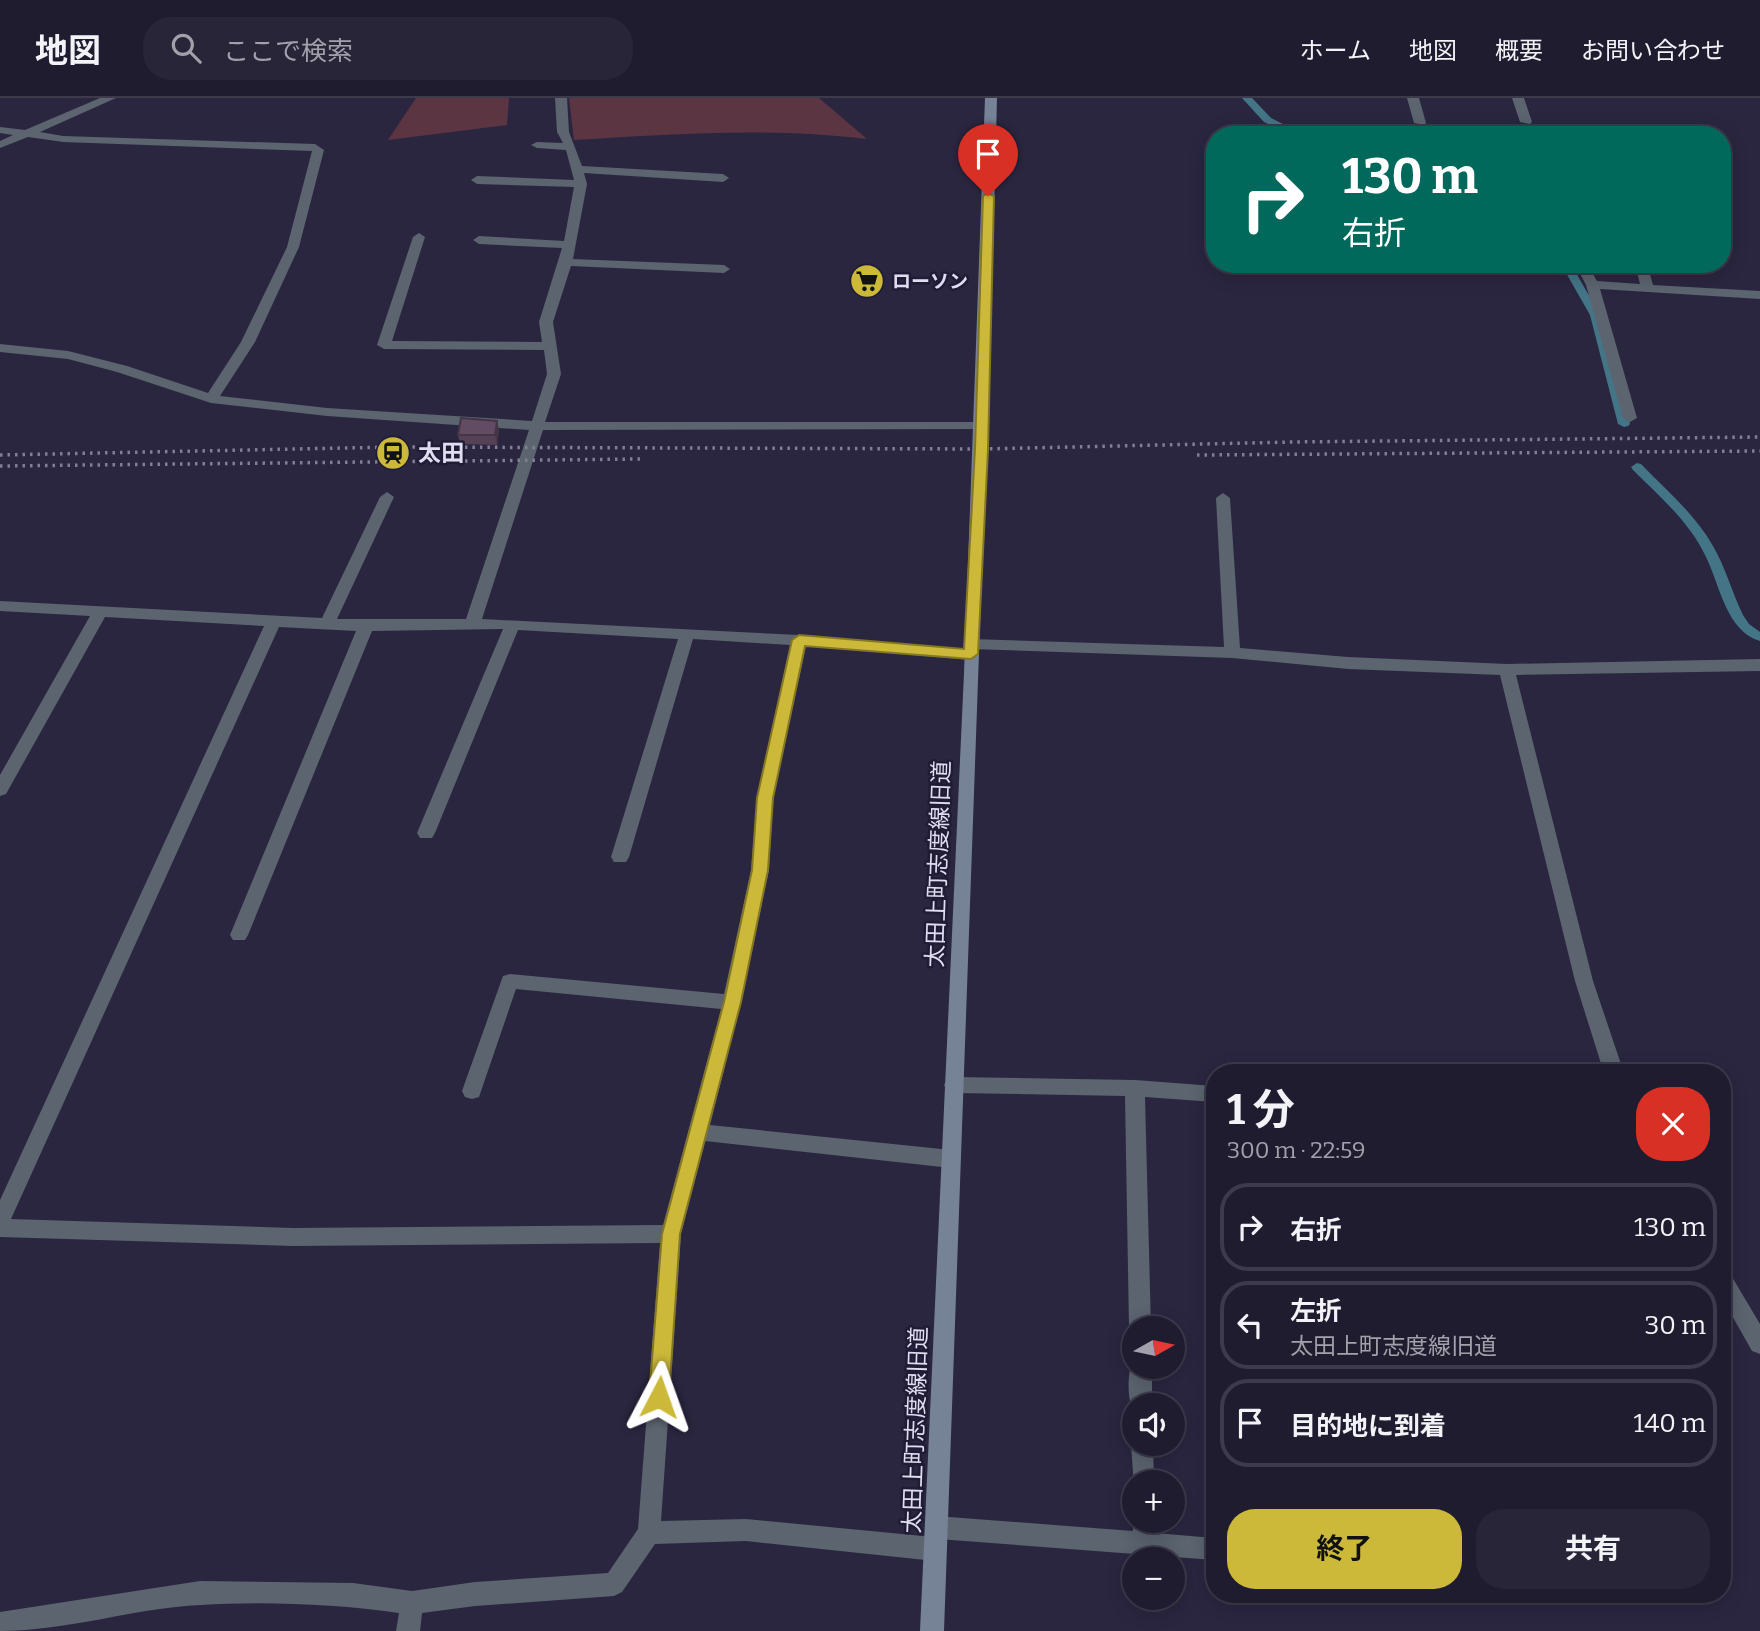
<!DOCTYPE html>
<html lang="ja">
<head>
<meta charset="utf-8">
<style>
	:root { --surface:#201c30; --page:#282538; --text:#f1f3f6; --muted:#a2a1ab; --line:#3d3a4c; --accent:#ccb939 }
	body { margin:0; font-family:Bitter,"Noto Sans JP",serif; background:var(--page); color:var(--text); height:100vh; display:flex; flex-direction:column; font-size:26px; white-space:nowrap }
	* { box-sizing:border-box; margin:0 }
	p { font-size:23px; color:var(--muted) }
	.icon { flex:none; width:38px; height:38px; fill:none; stroke:currentColor; stroke-width:2; stroke-linecap:round; stroke-linejoin:round }
	.map { position:relative; flex:1; overflow:hidden }
	.sheet { position:absolute; left:1206px; top:966px; width:525px; height:539px; display:flex; flex-direction:column; background:var(--surface); border-radius:28px; box-shadow:0 4px 18px #0003,0 0 0 2px var(--line) }
	.sheet>* { flex:none }
	.hud { position:absolute; left:1206px; top:28px; width:525px; height:147px; border-radius:28px; box-shadow:0 4px 18px #0003,0 0 0 2px var(--line); background:#00695c; color:#fff; overflow:hidden }
	.needle { width:46px; rotate:81deg }
	.fabs { position:absolute; left:1122px; top:1218px; display:grid; gap:14px }
	.fabs a { display:grid; place-items:center; width:63px; height:63px; border-radius:50%; background:var(--surface); box-shadow:0 4px 18px #0003,0 0 0 2px var(--line); font-size:35px }
	.pin { position:absolute; display:grid; place-items:center; width:60px; height:60px; color:#fff; margin:-72px -30px; border-radius:50% 50% 50% 0; rotate:-45deg; box-shadow:0 0 7px #0007 }
	.pin .icon { rotate:45deg }
	.me { position:absolute; width:77px; margin:-38px; rotate:4deg; stroke-linejoin:round; filter:drop-shadow(0 0 5px #0008) }
	.turn { display:flex; align-items:center; gap:24px; height:147px; padding:0 21px; font-size:32px }
	.turn .icon { width:91px; height:91px; stroke-width:2.5 }
	.turn b { display:block; font-size:49px; line-height:60px }
	.round { display:grid; place-items:center; flex:none; width:74px; height:74px; border-radius:28px; background:var(--page) }
	.head { display:flex; align-items:center; justify-content:space-between; height:119px; padding:0 21px }
	h1 { font-size:42px; font-weight:700; line-height:52px }
	.primary-button { display:flex; gap:14px; margin-top:auto; padding:14px 21px }
	.primary-button a { flex:1; height:80px; border-radius:28px; background:var(--accent); color:#111; font-size:28px; font-weight:700; line-height:80px; text-align:center }
	.primary-button a+a { background:var(--page); color:var(--text) }
	ul { padding:0; list-style:none }
	li { display:flex; align-items:center; gap:21px; height:88px; margin:0 14px 10px; padding:0 7px; border:4px solid var(--line); border-radius:28px }
	li div { flex:1 }
	li b { display:block; font-size:26px }
	li em { font-style:normal }
	header { display:flex; align-items:center; gap:42px; box-sizing:border-box; height:98px; padding:0 35px; background:var(--surface); border-bottom:2px solid var(--line) }
	header strong { font-size:33px }
	nav { display:flex; gap:38px; margin-inline-start:auto; font-size:24px }
	.search { width:490px; height:63px; background:var(--page); display:flex; align-items:center; gap:18px; box-sizing:border-box; padding:0 24px; border-radius:28px; color:var(--muted); font-size:26px }
	.map>svg:first-child { display:block }
	.green { fill:#5c3543 }
	.lines { fill:none; stroke-linecap:round; stroke-linejoin:round }
	.stream { fill:#437587; fill-rule:evenodd }
	.street { fill:#5b646f; fill-rule:evenodd }
	.secondary { fill:#768396; fill-rule:evenodd }
	.rail { stroke:#827f95; stroke-width:3.5; stroke-dasharray:2.5 5; stroke-linecap:butt }
	.wall { fill:#544156 }
	.shaded-wall { fill:#453546 }
	.building { fill:#624c64; stroke:#453546; stroke-width:2 }
	.route { fill:#ccb939; stroke:#857825; stroke-width:2 }
	.labels { text-anchor:middle; stroke-width:5; stroke-linejoin:round; paint-order:stroke }
	.far-poi-label { font-size:19px; font-weight:bold; fill:#dfddef; stroke:#201c36; text-anchor:start }
	.poi-label { font-size:23px; font-weight:bold; fill:#dfddef; stroke:#201c36; text-anchor:start }
	.street-label { font-size:23px; fill:#dfddef; stroke:#201c36 }
</style>
</head>
<body>
<header>
<strong>地図</strong>
<div class="search"><svg class="icon" aria-label="search" viewBox="0 0 24 24"><circle cx="10" cy="10" r="6"/><path d="M15 15l6 6"/></svg>ここで検索</div>
<nav><a>ホーム</a><a>地図</a><a>概要</a><a>お問い合わせ</a></nav>
</header>
<div class="map">
<svg width="1760" height="1533" viewBox="0 0 1760 1533">
	<rect width="100%" height="100%" fill="#2a2640"/>
	<g class="green">
		<polygon points="416,0 509,0 507,27 388,42"/>
		<path d="M569,0H819L867,41C765,29 676,36 574,42Z"/>
	</g>
	<g class="lines">
		<g class="stream">
			<polygon points="1242,0 1252,0 1271,20 1295,32 1462,34 1466,37 1291,37 1264,24"/>
			<polygon points="1561,166 1571,166 1600,217 1630,326 1628,328 1624,329 1618,326 1590,217"/>
			<path d="M1637,365L1641,366C1666,392 1695,416 1713,448C1726,470 1732,495 1743,517L1749,526L1760,534V543C1726,533 1720,487 1706,459C1690,424 1659,398 1633,372L1631,369Z"/>
		</g>
		<g class="street">
			<path d="M100,0H116L40,34L63,38L315,46L324,52L299,149L255,244L220,298L327,310L532,323L547,276L544,252L384,251L377,247L413,139L419,135L425,139L392,243L542,244L539,224L562,150L479,146L473,142L479,138L564,143L574,89L477,86L471,82L477,78L574,82L566,52L537,50L531,47L537,44L563,45L557,34L555,0H567L569,34L582,68L723,76L729,80L723,84L584,75L587,86L573,161L724,167L730,171L724,175L571,168L553,224L561,276L545,324H988V330L983,331L543,332L482,521L799,537L971,552L979,557L971,562L806,548L773,700L769,772L741,904L710,1027L951,1052L958,1055L961,1061L958,1067L951,1070L705,1043L681,1136L661,1423L746,1421L933,1439L928,1437L925,1429L928,1421L936,1418L1133,1433L1134,1420V1423H1155V1435L1214,1440V1462L938,1441L943,1443L947,1451L943,1459L935,1463L746,1443L655,1446L622,1494L614,1498L475,1508L422,1515L420,1533H396L399,1515C336,1506 265,1503 201,1507C134,1510 68,1533 0,1533V1514L200,1483L353,1485L412,1493L475,1484L608,1475L638,1431L660,1145L293,1148L0,1139V1102L264,528L105,519L6,696L0,698V677L90,518L0,513V503L322,520L380,399L387,394L394,399L337,521H466L529,332L327,318L211,305L117,274L68,261L0,254V246L68,253L127,268L208,295L241,244L287,149L312,53L63,44L28,39L0,50V43L13,37L0,35V29L25,32ZM279,529L356,533L230,837L233,842H245L248,837L372,533L503,531L417,735L420,740H432L435,735L518,532L678,541L611,759L614,764H626L629,759L693,541L790,547L757,700L751,772L724,896L510,876L503,878L462,993L465,999L472,1001L479,999L516,891L721,911L663,1127L293,1130L11,1121Z"/>
			<polygon points="1407,0 1419,0 1426,25 1424,27 1414,25"/>
			<polygon points="1512,0 1524,0 1532,24 1530,26 1520,24"/>
			<polygon points="1575,166 1587,166 1597,183 1640,186 1635,166 1647,166 1653,187 1760,193 1760,201 1600,191 1637,320 1630,324 1623,320 1586,187"/>
			<polygon points="1223,395 1230,400 1240,550 1348,559 1507,566 1760,561 1760,573 1516,577 1593,883 1624,975 1604,975 1575,883 1500,577 1348,571 1232,560 971,551 963,546 971,541 1224,549 1216,400"/>
			<polygon points="954,979 1135,982 1214,988 1214,1004 1145,999 1151,1230 1134,1230 1134,1238 1129,1230 1125,998 954,995 947,993 944,987 947,981"/>
			<polygon points="1722,1171 1729,1174 1760,1226 1760,1256 1752,1253 1722,1200"/>
			<path d="M1133,1262L1134,1269H1152V1307H1134V1315C1127,1302 1127,1275 1133,1262Z"/>
			<polygon points="1134,1339 1134,1346 1153,1346 1154,1384 1134,1384 1134,1389 1131,1346"/>
		</g>
		<polygon class="secondary" points="985,0 997,0 992,192 944,1533 920,1533 964,575"/>
		<g class="rail">
			<polyline points="0,357 394,349 982,351 1293,344 1760,339"/>
			<polyline points="1197,357 1760,353"/>
			<polyline points="0,368 640,361"/>
		</g>
	</g>
	<polygon class="wall" points="499,332 497,347 460,346 458,337"/>
	<polygon class="shaded-wall" points="497,323 499,332 497,347 495,337"/>
	<polygon class="building" points="461,320 497,323 495,337 458,337"/>
	<polygon class="route" points="988,95 994,98 988,351 978,556 971,561 805,548 773,700 768,772 741,904 680,1136 669,1299 666,1306 659,1309 652,1306 649,1299 662,1136 724,904 752,772 757,700 792,542 799,537 964,551 975,351 983,98"/>
	<defs>
		<g id="supermarket-disc" transform="scale(1.75)"><circle r="9.5" fill="#ccb939" stroke="#201c36"/><path d="M-6-5.5h2.5l.6 2H6L4.5 2H-2.5L-4.4-4H-6ZM-1.5 3.2a1.3 1.3 0 1 0 .1 0ZM3 3.2a1.3 1.3 0 1 0 .1 0Z" fill="#111"/></g>
		<g id="station-disc" transform="scale(1.75)"><circle r="9.5" fill="#ccb939" stroke="#201c36"/><path d="M-3-6H3Q5-6 5-4V2Q5 4 3 4L4.5 6H3L1.5 4h-3L-3 6H-4.5L-3 4Q-5 4-5 2V-4Q-5-6-3-6ZM-3.5-4v3h7v-3ZM-3.5 1v1.5H-2V1ZM2 1v1.5H3.5V1Z" fill="#111"/></g>
	</defs>
	<g fill-rule="evenodd">
		<use href="#supermarket-disc" x="867" y="183"/>
		<use href="#station-disc" x="393" y="355"/>
	</g>
	<g class="labels">
		<g class="far-poi-label">
			<text x="892" y="190">ローソン</text>
		</g>
		<g class="poi-label">
			<text x="418" y="363">太田</text>
		</g>
		<g class="street-label">
			<text transform="translate(938 766) rotate(-88)" y="8">太田上町志度線旧道</text>
			<text transform="translate(915 1332) rotate(-88)" y="8">太田上町志度線旧道</text>
		</g>
	</g>
</svg>
<div class="fabs">
<a><svg class="needle" viewBox="-14 -14 28 28"><path d="M0-13l5 13h-10z" fill="#e53935"/><path d="M0 13l5-13h-10z" fill="#a2a1ab"/></svg></a>
<a><svg class="icon" aria-label="sound" viewBox="0 0 24 24"><path d="M4 9h4l5-4v14l-5-4H4zM17 9q2 3 0 6"/></svg></a>
<a>+</a>
<a>−</a>
</div>
<div class="pin" style="left:988px;top:98px;background:#d93025"><svg class="icon" aria-label="arrive" viewBox="0 0 24 24"><path d="M6 21V4h12l-3 4 3 4H6"/></svg></div>
<svg class="me" style="left:659px;top:1299px" viewBox="-20 -20 40 40"><path d="M0-17L14 15 0 8-14 15z" fill="#ccb939" stroke="#fff" stroke-width="4"/></svg>
<div class="hud">
<div class="turn"><svg class="icon" aria-label="right" viewBox="0 0 24 24"><path d="M7 20v-9h11M14 6l5 5-5 5"/></svg><div><b>130 m</b>右折</div></div>
</div>
<section class="sheet">
<div class="head"><div><h1>1 分</h1><p>300 m · 22:59</p></div><a class="round" style="background:#d93025;color:#fff"><svg class="icon" aria-label="close" viewBox="0 0 24 24"><path d="M6 6l12 12M18 6L6 18"/></svg></a></div>
<ul>
<li><svg class="icon" aria-label="right" viewBox="0 0 24 24"><path d="M7 20v-9h11M14 6l5 5-5 5"/></svg><div><b>右折</b></div><em>130 m</em></li>
<li><svg class="icon" aria-label="left" viewBox="0 0 24 24"><path d="M17 20v-9H6M10 6l-5 5 5 5"/></svg><div><b>左折</b><p>太田上町志度線旧道</p></div><em>30 m</em></li>
<li><svg class="icon" aria-label="arrive" viewBox="0 0 24 24"><path d="M6 21V4h12l-3 4 3 4H6"/></svg><div><b>目的地に到着</b></div><em>140 m</em></li>
</ul>
<div class="primary-button"><a>終了</a><a>共有</a></div>
</section>
</div>
</body>
</html>
